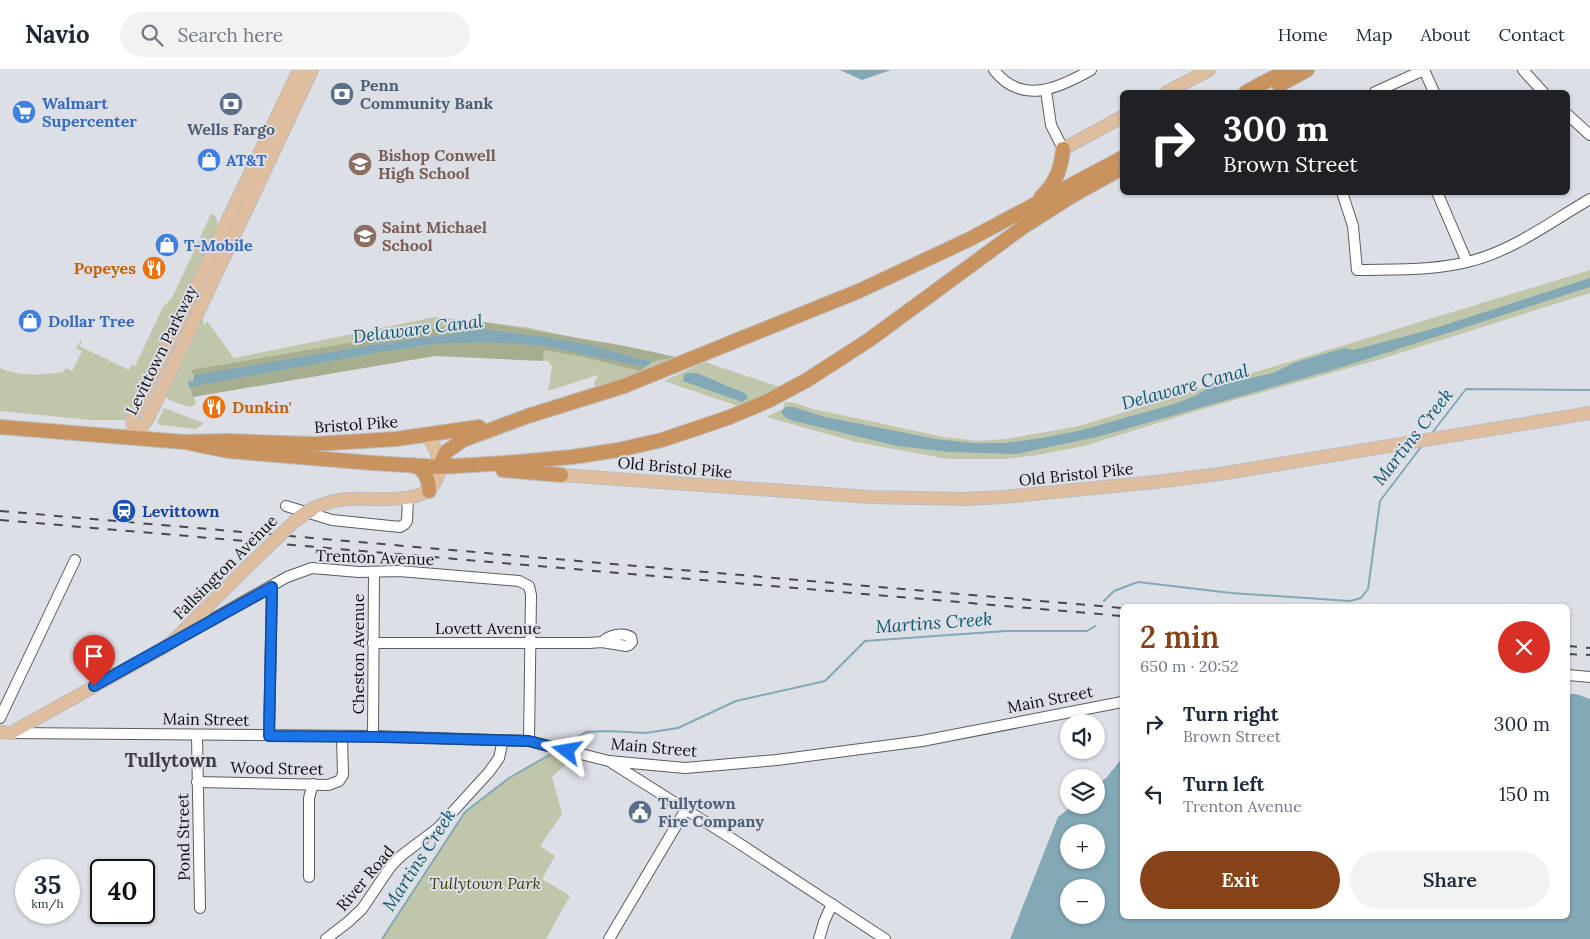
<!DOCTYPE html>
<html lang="en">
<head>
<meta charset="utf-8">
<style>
	:root { --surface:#fff; --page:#f2f2f3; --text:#1f2937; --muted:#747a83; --line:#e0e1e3; --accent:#874318 }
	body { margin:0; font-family:Lora,serif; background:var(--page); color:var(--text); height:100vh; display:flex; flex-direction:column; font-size:19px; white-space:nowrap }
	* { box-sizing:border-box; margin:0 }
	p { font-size:16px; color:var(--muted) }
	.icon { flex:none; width:28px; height:28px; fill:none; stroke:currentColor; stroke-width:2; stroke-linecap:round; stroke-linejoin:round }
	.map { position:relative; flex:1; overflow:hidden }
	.details { position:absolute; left:1120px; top:534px; width:450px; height:315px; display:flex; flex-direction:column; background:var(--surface); border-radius:8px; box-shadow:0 1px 4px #0004 }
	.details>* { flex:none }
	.hud { position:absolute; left:1120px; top:20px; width:450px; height:105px; border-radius:8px; box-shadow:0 1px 4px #0004; background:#202124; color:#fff; overflow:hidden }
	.buttons { position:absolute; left:1060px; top:644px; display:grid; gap:10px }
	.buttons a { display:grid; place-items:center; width:45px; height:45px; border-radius:50%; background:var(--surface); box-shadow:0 1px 4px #0004; font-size:25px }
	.speed { position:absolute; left:15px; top:789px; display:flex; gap:10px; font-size:25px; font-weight:700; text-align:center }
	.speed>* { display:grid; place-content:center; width:65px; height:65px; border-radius:50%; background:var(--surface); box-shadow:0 1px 4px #0004; line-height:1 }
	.speed small { font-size:12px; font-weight:400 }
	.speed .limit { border:2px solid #111; border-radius:8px; background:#fff; color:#111 }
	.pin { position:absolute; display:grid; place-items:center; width:42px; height:42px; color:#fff; margin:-51px -21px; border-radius:50% 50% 50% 0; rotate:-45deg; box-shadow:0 0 5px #0007 }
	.pin .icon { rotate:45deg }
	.me { position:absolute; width:55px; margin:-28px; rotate:284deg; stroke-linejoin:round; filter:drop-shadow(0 0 4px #0008) }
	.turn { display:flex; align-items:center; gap:18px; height:105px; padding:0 20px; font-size:22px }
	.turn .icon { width:65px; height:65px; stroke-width:2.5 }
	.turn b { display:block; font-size:35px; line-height:42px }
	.round { display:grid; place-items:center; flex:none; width:52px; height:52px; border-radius:26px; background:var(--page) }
	.overview { display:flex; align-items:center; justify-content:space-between; height:85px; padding:0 20px }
	h1 { font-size:30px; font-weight:600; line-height:38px; color:var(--accent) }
	.button { display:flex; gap:10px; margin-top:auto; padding:10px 20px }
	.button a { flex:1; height:58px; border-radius:30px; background:var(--accent); color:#fff; font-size:20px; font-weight:600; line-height:58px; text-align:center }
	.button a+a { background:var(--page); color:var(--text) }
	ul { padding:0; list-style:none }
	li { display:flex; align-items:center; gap:15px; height:70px; padding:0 20px }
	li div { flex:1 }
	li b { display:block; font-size:19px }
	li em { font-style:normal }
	header { display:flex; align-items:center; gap:30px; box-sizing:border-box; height:70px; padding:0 25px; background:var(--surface); border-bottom:1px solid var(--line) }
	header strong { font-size:24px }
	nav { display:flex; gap:28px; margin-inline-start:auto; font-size:18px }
	.search { width:350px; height:45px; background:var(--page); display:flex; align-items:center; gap:12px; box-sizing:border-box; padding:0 18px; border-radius:28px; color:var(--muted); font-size:19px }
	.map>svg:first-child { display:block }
	.green { fill:#bfc6a9 }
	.forest { fill:#a6ae8f }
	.water { fill:#83a8b6; fill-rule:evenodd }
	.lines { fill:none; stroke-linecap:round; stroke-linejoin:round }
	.stream { stroke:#83a8b6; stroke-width:2 }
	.minor-casing { stroke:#5a5c62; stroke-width:12 }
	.major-casing { stroke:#bcbcbd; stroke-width:14 }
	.highway-casing { stroke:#bcbcbd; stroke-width:16 }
	.minor { stroke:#fff; stroke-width:10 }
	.major { stroke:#debe9f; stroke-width:12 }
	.highway { stroke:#c8935f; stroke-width:14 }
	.rail { stroke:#48494d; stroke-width:2; stroke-dasharray:9 9; stroke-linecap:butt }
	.major-bridge-casing { stroke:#bcbcbd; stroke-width:14; stroke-linecap:butt }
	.major-bridge { stroke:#debe9f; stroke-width:12 }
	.route-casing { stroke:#114b97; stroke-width:12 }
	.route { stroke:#1a73e8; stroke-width:9 }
	.labels { text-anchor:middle; stroke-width:4; stroke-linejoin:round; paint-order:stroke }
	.service-label { font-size:16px; font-weight:bold; fill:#4e5e75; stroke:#dddfe7; text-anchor:start }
	.shop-label { font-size:16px; font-weight:bold; fill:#366cbe; stroke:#dddfe7; text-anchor:start }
	.education-label { font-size:16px; font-weight:bold; fill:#785e54; stroke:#dddfe7; text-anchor:start }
	.food-label { font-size:16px; font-weight:bold; fill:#c56008; stroke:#dddfe7; text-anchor:end }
	.street-label { font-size:16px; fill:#0f0f12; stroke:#dddfe7 }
	.transit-label { font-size:16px; font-weight:bold; fill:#164399; stroke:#dddfe7; text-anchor:start }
	.park-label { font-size:16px; font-style:italic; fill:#363f08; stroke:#dddfe7 }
	.water-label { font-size:18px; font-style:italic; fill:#11586e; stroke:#dddfe7 }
	.quarter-label { font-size:19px; font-weight:bold; fill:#3c3d43; stroke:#dddfe7 }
</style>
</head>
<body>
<header>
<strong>Navio</strong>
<div class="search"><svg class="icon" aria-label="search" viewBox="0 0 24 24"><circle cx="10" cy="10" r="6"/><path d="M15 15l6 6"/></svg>Search here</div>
<nav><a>Home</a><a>Map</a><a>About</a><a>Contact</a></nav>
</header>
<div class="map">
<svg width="1590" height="869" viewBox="0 0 1590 869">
	<rect width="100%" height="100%" fill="#dddfe7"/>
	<g class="green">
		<path d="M211,144L216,147L219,158L126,350H91L0,341V298C21,307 41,305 63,302L66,298L72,301L82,281L76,278L81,270L82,271L79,276L129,300L131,295L135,296L163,237L172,228Z"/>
		<polygon points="1590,200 1590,223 1381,289 1203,339 1084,376 1037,385 1007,389 948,389 856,372 766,347 783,339 785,332 795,333 813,339 944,367 977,371 1006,369 1079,356"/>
		<polygon points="202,245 204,256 207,251 234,288 435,247 526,257 636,281 656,291 676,287 677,289 596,320 594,313 598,305 548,321 552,297 548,291 543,291 542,289 460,284 400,289 193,324 196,334 190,337 169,330 165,326"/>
		<polygon points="705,292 780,317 738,336 664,311"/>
		<polygon points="164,338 203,353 203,354 196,359 160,355 157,352"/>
		<polygon points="554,683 573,688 552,707 562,744 540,776 555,786 542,809 570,826 546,869 382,869 465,742 509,708"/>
	</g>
	<g class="forest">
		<polygon points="479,251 625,276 676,287 652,292 591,275 546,267 484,259 371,275 194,305 191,300"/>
		<polygon points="486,272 544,276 645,297 640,301 584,287 544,280 543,291 435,286 193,327 190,317 376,283 436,274"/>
	</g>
	<g class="water">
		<polygon points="840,0 891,0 862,10"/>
		<polygon points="1590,208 1590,217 1339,298 1101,366 1016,384 950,382 897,376 794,351 786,348 781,342 785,337 793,337 825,347 936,369 971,373 1005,373 1043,368 1082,360 1174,334 1195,326 1208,318 1273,303 1296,292 1345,278 1353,280 1429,260"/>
		<polygon points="484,259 546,267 591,275 652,292 645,297 639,296 544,276 486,272 436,274 376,283 190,317 188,316 189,310 193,312 194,305 371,275"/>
		<polygon points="687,303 697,303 746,324 748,328 742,332 683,311 684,305"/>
		<path d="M1568,624H1576L1590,629V869H1010L1058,747L1073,735H1096V716L1107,707L1122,688V846H1568ZM1096,762V790H1069V762ZM1069,818H1096V845H1069Z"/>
	</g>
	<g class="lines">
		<g class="stream">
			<polyline points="1432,363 1466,319 1590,320"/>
			<polyline points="1104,531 1114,521 1138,512 1231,523 1350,531 1361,528 1368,519 1380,431 1421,377"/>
			<polyline points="564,676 586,662 608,661 645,663 678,658 736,631 825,611 865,571 1006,561 1087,561 1095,556"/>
			<polyline points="382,869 465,742 509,708 556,681"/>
		</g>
		<g class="minor-casing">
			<g id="minor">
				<path d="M994,0C1022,36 1059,18 1091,0"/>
				<polyline points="1424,0 1434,22"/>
				<polyline points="1523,0 1543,22"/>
				<polyline points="1046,21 1051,55 1063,79"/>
				<polyline points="1375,22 1424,0"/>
				<polyline points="1568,45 1590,65"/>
				<path d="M1342,122L1353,156L1357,200C1394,199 1435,201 1471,191C1514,180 1552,151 1590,129"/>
				<polyline points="1437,122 1467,192"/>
				<polyline points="286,436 332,450 400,457 405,454 407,451 408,428"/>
				<polyline points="179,568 287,507 312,498 359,502 399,501 519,511 529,516 531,525 529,671"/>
				<path d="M373,573H589L602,572C610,565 622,562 631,567L632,572L629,575L626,576L602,572"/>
				<polyline points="1568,605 1590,607"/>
				<polyline points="0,648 75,490"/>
				<polyline points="11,663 373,666 529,671 609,691 685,698 777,690 922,671 1122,632"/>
				<polyline points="197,665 200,838"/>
				<polyline points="269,666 272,517"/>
				<polyline points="373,666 374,502"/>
				<polyline points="612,693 734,770 885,869"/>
				<polyline points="197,712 328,715 339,711 343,705 342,666"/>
				<polyline points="309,807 309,728 313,714"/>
				<polyline points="326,869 348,852 362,839 391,796 402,785 438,758 489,702 499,688 503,670"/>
				<polyline points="609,869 686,739"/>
				<polyline points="819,869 824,852 832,834"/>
			</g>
		</g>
		<g class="major-casing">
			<g id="major">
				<polyline points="1167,22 1209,0"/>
				<polyline points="1063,79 1122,47"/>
				<polyline points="133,368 147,350 156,332 312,0"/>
				<polyline points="133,368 132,348 204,200 299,0"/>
				<polyline points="561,405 870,427 965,429 1003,427 1156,412 1219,404 1590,343"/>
				<path d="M313,438C325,433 337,429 350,429C378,427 435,439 439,400C440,386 435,375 426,365"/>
				<polyline points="0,662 11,663 163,578 173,571 248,496"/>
			</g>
		</g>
		<g class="highway-casing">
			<g id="highway">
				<polyline points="1279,15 1307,0"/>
				<polyline points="1246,22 1288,0"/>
				<path d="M1041,127C1056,113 1061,99 1063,79"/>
				<polyline points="0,357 184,372 229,371 314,374 396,369 479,357"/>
				<polyline points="184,372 228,381 373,393 439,397 505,393 572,387 618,380 662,370 730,347 770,330 807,310 869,270 1023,157 1070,127 1122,98"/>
				<path d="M412,395C424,398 429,408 429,421"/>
				<polyline points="439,397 446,382 463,370 528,346 624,316 859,221 970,169 1122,88"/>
				<polyline points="503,400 561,405"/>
			</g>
		</g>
		<use href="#minor" class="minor"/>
		<use href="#major" class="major"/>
		<use href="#highway" class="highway"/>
		<g class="rail">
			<polyline points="0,441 1122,538"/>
			<polyline points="0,450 1122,546"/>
			<polyline points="1568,576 1590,578"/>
			<polyline points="1568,584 1590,585"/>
		</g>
		<g class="major-bridge-casing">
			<polyline id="major-bridge" points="248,496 295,451 313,438"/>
		</g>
		<use href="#major-bridge" class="major-bridge"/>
	</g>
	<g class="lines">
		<g class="route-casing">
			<polyline id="route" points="94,616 272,517 269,666 383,667 529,671 567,681"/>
		</g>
		<use href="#route" class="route"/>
	</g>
	<defs>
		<g id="bank-disc" transform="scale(1.25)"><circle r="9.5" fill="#5c6f8a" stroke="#dddfe7"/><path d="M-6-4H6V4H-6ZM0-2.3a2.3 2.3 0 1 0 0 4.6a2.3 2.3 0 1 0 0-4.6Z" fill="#fff"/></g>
		<g id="supermarket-disc" transform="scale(1.25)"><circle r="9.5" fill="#3f7fe0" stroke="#dddfe7"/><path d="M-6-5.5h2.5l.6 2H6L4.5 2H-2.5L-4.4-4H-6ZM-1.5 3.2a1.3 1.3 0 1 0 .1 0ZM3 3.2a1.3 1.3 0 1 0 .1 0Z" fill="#fff"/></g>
		<g id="shop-disc" transform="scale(1.25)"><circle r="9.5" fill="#3f7fe0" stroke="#dddfe7"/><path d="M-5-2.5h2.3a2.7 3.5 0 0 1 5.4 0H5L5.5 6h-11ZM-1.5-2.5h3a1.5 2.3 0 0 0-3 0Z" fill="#fff"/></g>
		<g id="school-disc" transform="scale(1.25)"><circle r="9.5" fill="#8d6e63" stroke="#dddfe7"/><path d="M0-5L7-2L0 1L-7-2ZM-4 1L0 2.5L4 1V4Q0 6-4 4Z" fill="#fff"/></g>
		<g id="restaurant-disc" transform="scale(1.25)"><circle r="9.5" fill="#e8710a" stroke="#dddfe7"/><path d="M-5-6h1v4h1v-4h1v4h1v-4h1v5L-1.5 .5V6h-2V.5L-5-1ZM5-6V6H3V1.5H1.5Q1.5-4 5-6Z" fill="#fff"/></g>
		<g id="station-disc" transform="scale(1.25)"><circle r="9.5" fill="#1a4fb4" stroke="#dddfe7"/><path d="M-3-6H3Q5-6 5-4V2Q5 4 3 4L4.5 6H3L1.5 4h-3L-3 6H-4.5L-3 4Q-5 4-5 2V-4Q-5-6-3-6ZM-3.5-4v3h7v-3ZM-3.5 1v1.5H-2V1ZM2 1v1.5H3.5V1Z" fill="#fff"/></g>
		<g id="civic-disc" transform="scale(1.25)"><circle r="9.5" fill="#5c6f8a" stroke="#dddfe7"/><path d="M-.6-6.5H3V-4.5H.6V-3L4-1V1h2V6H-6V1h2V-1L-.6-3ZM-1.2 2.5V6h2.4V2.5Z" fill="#fff"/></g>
	</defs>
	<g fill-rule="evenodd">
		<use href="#bank-disc" x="342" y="24"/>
		<use href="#bank-disc" x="231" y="34"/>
		<use href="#supermarket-disc" x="24" y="42"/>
		<use href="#shop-disc" x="209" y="90"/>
		<use href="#school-disc" x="360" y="94"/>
		<use href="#school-disc" x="365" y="166"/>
		<use href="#shop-disc" x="167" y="175"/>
		<use href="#restaurant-disc" x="154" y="198"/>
		<use href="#shop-disc" x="30" y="251"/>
		<use href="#restaurant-disc" x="214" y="337"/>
		<use href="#station-disc" x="124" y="441"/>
		<use href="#civic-disc" x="640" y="742"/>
	</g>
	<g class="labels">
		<g class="service-label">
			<text x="360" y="21">Penn<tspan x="360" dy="18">Community Bank</tspan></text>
			<text x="231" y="65" text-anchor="middle">Wells Fargo</text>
			<text x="658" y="739">Tullytown<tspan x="658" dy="18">Fire Company</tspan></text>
		</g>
		<g class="shop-label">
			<text x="42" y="39">Walmart<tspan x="42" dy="18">Supercenter</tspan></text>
			<text x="226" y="96">AT&amp;T</text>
			<text x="184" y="181">T-Mobile</text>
			<text x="48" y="257">Dollar Tree</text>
		</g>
		<g class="education-label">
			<text x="378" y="91">Bishop Conwell<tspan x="378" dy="18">High School</tspan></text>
			<text x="382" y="163">Saint Michael<tspan x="382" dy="18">School</tspan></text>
		</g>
		<g class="food-label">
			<text x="136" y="204">Popeyes</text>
			<text x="232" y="343" text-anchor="start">Dunkin'</text>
		</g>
		<g class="street-label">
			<text transform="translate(161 280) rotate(-64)" y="6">Levittown Parkway</text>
			<text transform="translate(356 354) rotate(-4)" y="6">Bristol Pike</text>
			<text transform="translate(675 397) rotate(5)" y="6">Old Bristol Pike</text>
			<text transform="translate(1076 404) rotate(-6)" y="6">Old Bristol Pike</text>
			<text transform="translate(375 487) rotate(2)" y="6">Trenton Avenue</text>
			<text transform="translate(225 497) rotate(-45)" y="6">Fallsington Avenue</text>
			<text x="488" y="564">Lovett Avenue</text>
			<text transform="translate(358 584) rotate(-90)" y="6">Cheston Avenue</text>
			<text transform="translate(1050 629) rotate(-11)" y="6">Main Street</text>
			<text transform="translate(206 649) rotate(1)" y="6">Main Street</text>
			<text transform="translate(654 677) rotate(5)" y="6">Main Street</text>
			<text transform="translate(277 698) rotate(1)" y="6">Wood Street</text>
			<text transform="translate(183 767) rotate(-91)" y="6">Pond Street</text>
			<text transform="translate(365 808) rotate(-50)" y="6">River Road</text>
		</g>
		<g class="transit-label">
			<text x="142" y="447">Levittown</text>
		</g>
		<g class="park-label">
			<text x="485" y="819">Tullytown Park</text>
		</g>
		<g class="water-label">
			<text transform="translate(418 259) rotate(-7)" y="6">Delaware Canal</text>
			<text transform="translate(1185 317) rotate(-15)" y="6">Delaware Canal</text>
			<text transform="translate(1413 367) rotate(-52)" y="6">Martins Creek</text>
			<text transform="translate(934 553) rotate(-4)" y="6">Martins Creek</text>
			<text transform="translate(419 790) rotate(-57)" y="6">Martins Creek</text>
		</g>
		<g class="quarter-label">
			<text x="171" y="697">Tullytown</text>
		</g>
	</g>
</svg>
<div class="buttons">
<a><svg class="icon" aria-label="sound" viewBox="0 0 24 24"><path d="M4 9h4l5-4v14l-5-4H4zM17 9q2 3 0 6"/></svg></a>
<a><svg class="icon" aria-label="layers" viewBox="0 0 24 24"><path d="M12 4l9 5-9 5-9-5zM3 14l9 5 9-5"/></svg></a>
<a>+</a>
<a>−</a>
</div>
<div class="speed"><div>35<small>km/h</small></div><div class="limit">40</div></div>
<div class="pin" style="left:94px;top:616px;background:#d93025"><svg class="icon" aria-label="arrive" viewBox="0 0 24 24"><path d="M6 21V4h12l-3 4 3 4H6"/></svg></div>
<svg class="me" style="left:567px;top:681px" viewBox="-20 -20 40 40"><path d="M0-17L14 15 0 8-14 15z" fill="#1a73e8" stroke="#fff" stroke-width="4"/></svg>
<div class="hud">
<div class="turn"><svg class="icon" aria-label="right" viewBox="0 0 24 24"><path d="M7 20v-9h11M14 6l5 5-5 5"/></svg><div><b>300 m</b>Brown Street</div></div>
</div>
<section class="details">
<div class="overview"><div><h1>2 min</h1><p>650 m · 20:52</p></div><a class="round" style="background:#d93025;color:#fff"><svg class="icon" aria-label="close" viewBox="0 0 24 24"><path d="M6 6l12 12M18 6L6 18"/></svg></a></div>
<ul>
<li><svg class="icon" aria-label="right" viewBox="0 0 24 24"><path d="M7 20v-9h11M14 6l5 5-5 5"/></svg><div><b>Turn right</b><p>Brown Street</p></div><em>300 m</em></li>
<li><svg class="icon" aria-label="left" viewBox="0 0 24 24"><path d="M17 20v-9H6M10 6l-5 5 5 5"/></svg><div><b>Turn left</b><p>Trenton Avenue</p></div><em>150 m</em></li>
</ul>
<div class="button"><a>Exit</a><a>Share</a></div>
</section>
</div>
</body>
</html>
